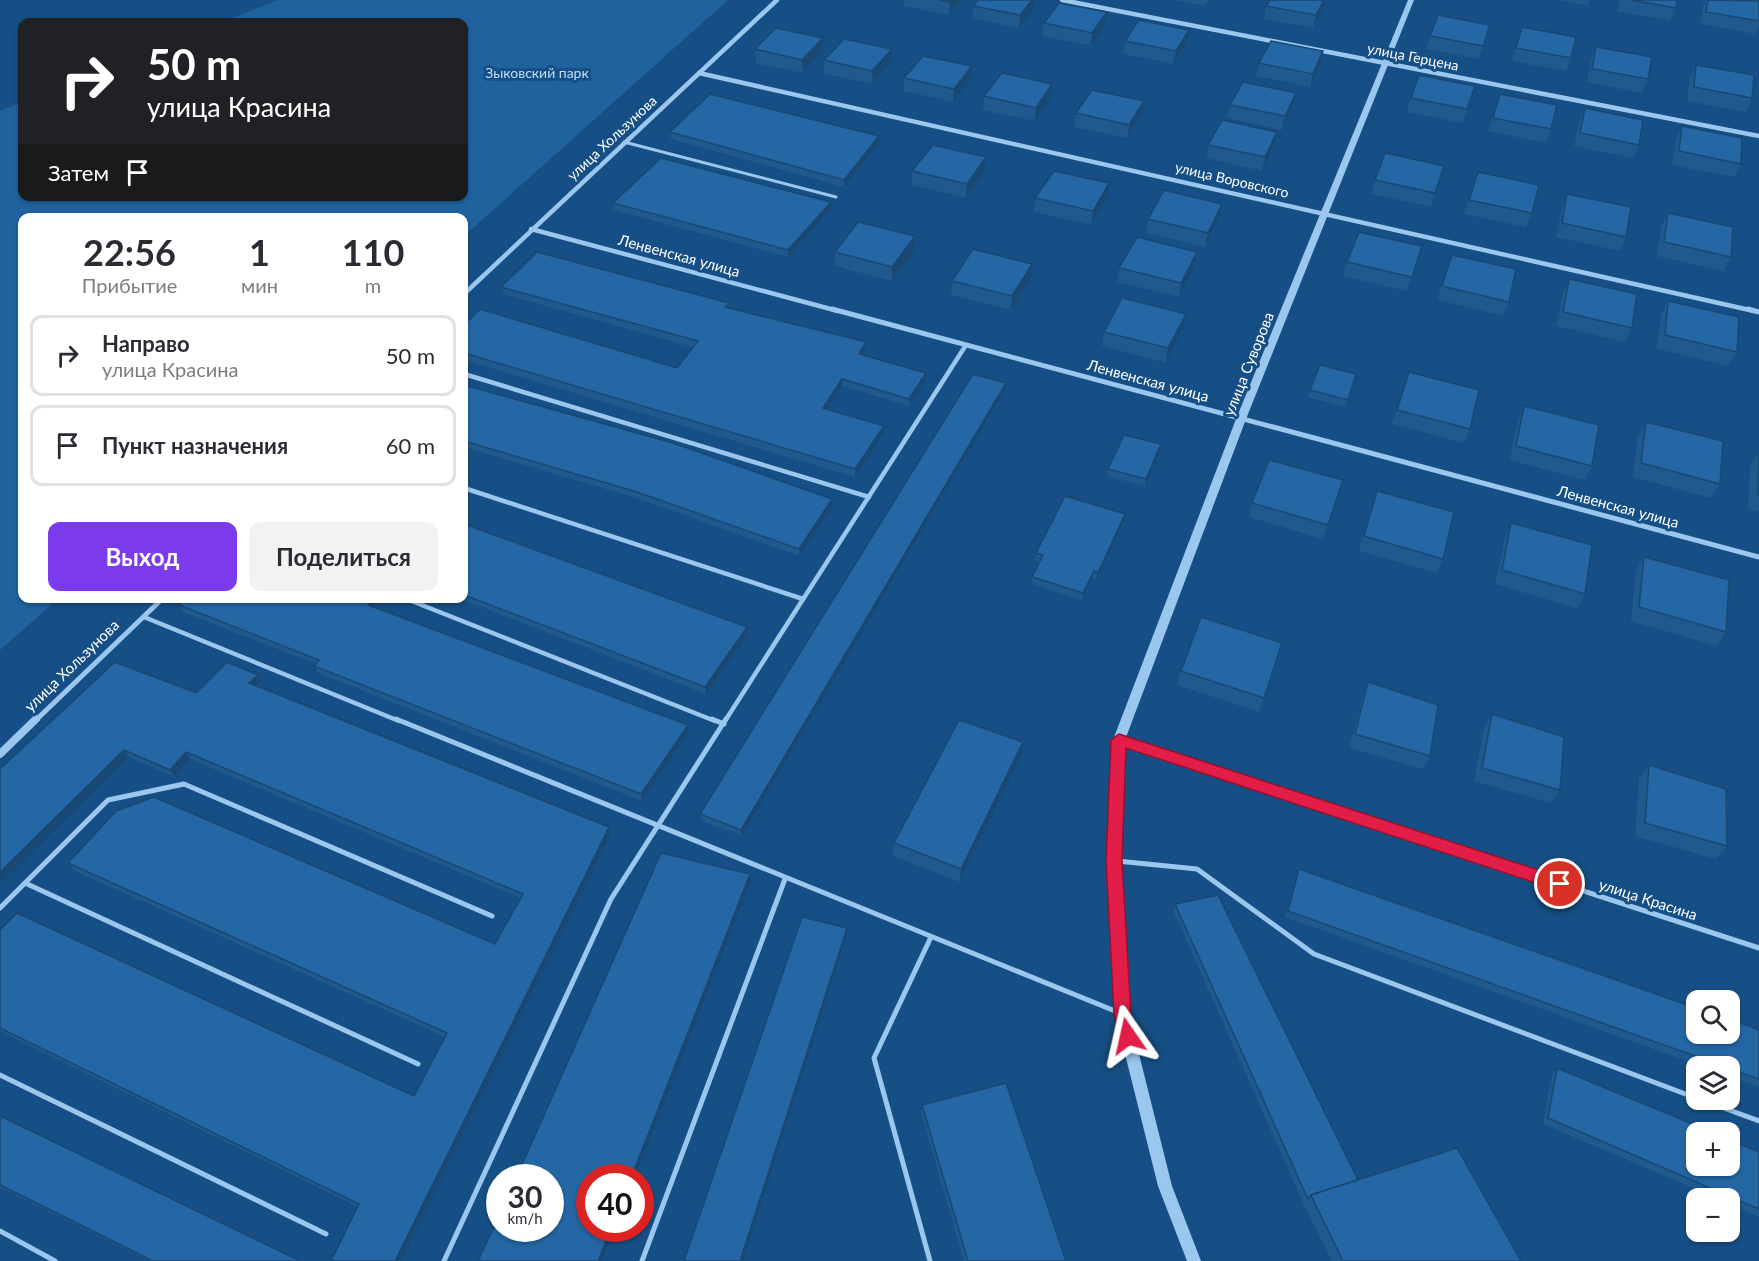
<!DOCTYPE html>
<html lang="ru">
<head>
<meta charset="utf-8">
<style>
	:root { --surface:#fff; --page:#f2f2f3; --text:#2b2b33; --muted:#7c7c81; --line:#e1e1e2; --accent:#7c3aed }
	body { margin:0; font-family:Lato,sans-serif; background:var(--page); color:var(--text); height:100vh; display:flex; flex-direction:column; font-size:22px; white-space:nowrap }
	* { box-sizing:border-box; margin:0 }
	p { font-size:20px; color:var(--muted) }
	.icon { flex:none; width:33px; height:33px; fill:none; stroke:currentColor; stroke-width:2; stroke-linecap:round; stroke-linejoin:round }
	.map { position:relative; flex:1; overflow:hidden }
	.drawer { position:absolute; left:18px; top:213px; width:450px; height:390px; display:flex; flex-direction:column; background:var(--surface); border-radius:12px; box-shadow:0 2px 4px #0004 }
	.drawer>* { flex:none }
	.banner { position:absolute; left:18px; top:18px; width:450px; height:183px; border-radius:12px; box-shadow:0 2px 4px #0004; background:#202124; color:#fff; overflow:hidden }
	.buttons { position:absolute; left:1686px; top:990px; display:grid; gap:12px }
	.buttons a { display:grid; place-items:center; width:54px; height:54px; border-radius:12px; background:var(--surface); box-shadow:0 2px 4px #0004; font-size:30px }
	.speed { position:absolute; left:486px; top:1164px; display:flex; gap:12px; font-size:30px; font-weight:700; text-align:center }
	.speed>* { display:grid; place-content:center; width:78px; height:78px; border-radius:50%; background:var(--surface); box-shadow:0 2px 4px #0004; line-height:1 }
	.speed small { font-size:15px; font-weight:400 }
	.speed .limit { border:9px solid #d22; background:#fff; color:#111 }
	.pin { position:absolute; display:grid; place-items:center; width:51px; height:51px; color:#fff; margin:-26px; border:3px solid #fff; border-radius:50%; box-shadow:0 2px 6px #0007 }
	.me { position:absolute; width:66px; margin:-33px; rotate:349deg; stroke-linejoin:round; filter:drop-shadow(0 0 4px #0008) }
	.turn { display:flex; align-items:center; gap:21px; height:126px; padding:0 30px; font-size:27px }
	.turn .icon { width:78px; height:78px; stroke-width:2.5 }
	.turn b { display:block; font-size:42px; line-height:51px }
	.then { display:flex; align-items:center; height:57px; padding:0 30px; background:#0003; gap:12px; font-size:22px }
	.eta { display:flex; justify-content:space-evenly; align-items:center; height:102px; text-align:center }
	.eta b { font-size:36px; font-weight:700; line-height:42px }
	.action { display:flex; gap:12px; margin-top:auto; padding:12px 30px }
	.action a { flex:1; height:69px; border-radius:12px; background:var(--accent); color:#fff; font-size:24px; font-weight:700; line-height:69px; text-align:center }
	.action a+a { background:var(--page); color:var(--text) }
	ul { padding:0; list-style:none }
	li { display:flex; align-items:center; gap:18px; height:81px; margin:0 12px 9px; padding:0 18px; border:3px solid var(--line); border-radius:12px }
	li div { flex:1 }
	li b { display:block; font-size:22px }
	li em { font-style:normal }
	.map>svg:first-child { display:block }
	.green { fill:#1f629e }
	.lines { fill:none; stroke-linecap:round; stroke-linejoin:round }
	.service-far2 { stroke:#9bc6ed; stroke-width:3 }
	.service-far1 { stroke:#9bc6ed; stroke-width:4.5 }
	.service { stroke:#9bc6ed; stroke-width:5 }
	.minor-far2 { stroke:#9bc6ed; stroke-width:4.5 }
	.minor-far1 { stroke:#9bc6ed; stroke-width:5 }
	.minor { stroke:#9bc6ed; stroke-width:8 }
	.tertiary { fill:#9bc6ed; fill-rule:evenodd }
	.wall { fill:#1f598d }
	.shaded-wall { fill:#194873 }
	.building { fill:#2467a4; stroke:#194873; stroke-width:1.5 }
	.route { fill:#e11d48; stroke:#92132f; stroke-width:1.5 }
	.labels { text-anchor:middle; stroke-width:6; stroke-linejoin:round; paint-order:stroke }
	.far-street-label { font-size:14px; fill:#fff; stroke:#164f85 }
	.far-park-label { font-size:14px; fill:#c0dffa; stroke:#164f85 }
	.street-label { font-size:15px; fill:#fff; stroke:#164f85 }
</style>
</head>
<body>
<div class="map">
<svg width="1759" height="1261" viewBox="0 0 1759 1261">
	<rect width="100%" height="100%" fill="#164f85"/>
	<polygon class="green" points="278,0 728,0 464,236 464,218 22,218 22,598 58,599 0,650 0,111 22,102 22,196 464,196 464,22 222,22"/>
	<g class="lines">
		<polyline class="service-far2" points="624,142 836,197"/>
		<g class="service-far1">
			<polyline points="464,374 869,497"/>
			<polyline points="464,488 803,599"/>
			<polyline points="404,598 715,721"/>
			<polyline points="144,617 399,721"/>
			<polyline points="725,721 966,345"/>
		</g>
		<g class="service">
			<polyline points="396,719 1120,1013"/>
			<polyline points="712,719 724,724"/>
			<polyline points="1120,740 1759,948"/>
			<polyline points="1117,861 1197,869 1314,954 1696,1098"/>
			<polyline points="25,883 418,1064"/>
			<polyline points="0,908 108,800 184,784 492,916"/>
			<polyline points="0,1075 326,1234"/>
			<polyline points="1702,1100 1759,1121"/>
			<polyline points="0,1231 55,1261"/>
			<polyline points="444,1261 611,899 726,719"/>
			<polyline points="642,1261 785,879"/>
			<polyline points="930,1261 874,1058 931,937"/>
		</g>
		<g class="minor-far2">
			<polyline points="1062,0 1759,136"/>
			<polyline points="699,73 1754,311"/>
			<polyline points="531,229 838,311"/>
			<polyline points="464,294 777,0"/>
		</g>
		<g class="minor-far1">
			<polyline points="832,309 1759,557"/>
			<polyline points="1748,309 1759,312"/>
			<polyline points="35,721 163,598"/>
		</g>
		<polyline class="minor" points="0,754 36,719"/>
		<polygon class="tertiary" points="1408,0 1414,0 1246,419 1125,740 1120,861 1129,1014 1172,1186 1201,1261 1187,1261 1158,1186 1115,1014 1108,861 1113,740 1236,419"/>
	</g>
	<g class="wall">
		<polygon points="904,0 962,0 949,15 904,6"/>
		<polygon points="978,0 1035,0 1035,8 1019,28 972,18 973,6"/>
		<polygon points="1173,0 1208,0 1204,6"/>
		<polygon points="1270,0 1325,0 1323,8 1313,28 1264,19 1266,6"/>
		<polygon points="1555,0 1590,0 1588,6"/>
		<polygon points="1620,0 1677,0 1676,8 1670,21 1617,11"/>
		<polygon points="1705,0 1759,1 1759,25 1755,34 1701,24 1703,5"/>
		<polygon points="1044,23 1105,25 1091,46 1042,36"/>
		<polygon points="1490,25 1479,59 1426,49 1430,36"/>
		<polygon points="1522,27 1571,58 1566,71 1512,61"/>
		<polygon points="1189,30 1187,43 1173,64 1123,54 1125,41"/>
		<polygon points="823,38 823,51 803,73 756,63 755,49"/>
		<polygon points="1596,47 1648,79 1642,93 1587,82 1591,60"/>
		<polygon points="892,49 892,62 873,84 824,74 824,60"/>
		<polygon points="1259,63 1320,65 1310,87 1256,76"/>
		<polygon points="1696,65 1752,98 1746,112 1687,101 1690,78"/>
		<polygon points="904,78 971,79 953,102 903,91"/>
		<polygon points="1052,84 1051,97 1035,121 983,110 984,96"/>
		<polygon points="1475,86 1463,123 1407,112 1411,98"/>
		<polygon points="1500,94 1551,129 1546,143 1488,131"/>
		<polygon points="1230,105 1293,106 1282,130 1227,118"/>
		<polygon points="1585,108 1639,145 1633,158 1574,146 1579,122"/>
		<polygon points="1076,113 1142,114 1127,138 1074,127"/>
		<polygon points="1682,126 1741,164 1734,177 1672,165 1676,140"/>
		<polygon points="670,132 879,143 844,187 671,139"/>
		<polygon points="1208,145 1274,145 1262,171 1206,158"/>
		<polygon points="912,171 985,171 966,198 912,185"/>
		<polygon points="1478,172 1532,213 1526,227 1464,214"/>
		<polygon points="1375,180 1435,193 1431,207 1371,194"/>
		<polygon points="1109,183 1108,197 1091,225 1034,212 1035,198"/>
		<polygon points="1567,194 1626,237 1620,251 1556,237 1562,208"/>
		<polygon points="831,202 831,209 788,257 614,210 613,203"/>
		<polygon points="1222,204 1219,217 1205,247 1146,233 1148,219"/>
		<polygon points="1668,213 1731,257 1723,271 1657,256 1661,227"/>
		<polygon points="1422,246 1407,291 1343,276 1347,262"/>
		<polygon points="915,250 892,281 835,266 835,252"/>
		<polygon points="1197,252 1195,266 1179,297 1117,282 1119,268"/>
		<polygon points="1452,255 1509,302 1503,316 1437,300"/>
		<polygon points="1031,278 1011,310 951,295 952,281"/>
		<polygon points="1569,279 1632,328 1625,342 1556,326 1563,293"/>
		<polygon points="501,287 729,303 729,308 866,342 866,349 863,355 926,380 909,406 842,386 827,409 884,426 884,433 855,477 464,360 464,325 677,368 693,347 503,294"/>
		<polygon points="1668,301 1737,352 1728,366 1657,349 1661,315"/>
		<polygon points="1183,328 1166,363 1102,346 1104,332"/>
		<polygon points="1409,372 1470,429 1464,443 1392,424"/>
		<polygon points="1356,374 1345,407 1308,397 1310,390"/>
		<polygon points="1006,383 1005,390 742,836 701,821 700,814"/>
		<polygon points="464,385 832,499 833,506 799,556 639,499 464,447"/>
		<polygon points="1524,406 1592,466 1585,480 1509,460 1518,420"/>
		<polygon points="1646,422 1720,484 1711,498 1633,477 1638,436"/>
		<polygon points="1159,452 1145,486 1107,476 1108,469"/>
		<polygon points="1759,452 1759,511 1748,509 1750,466"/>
		<polygon points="1343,480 1323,539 1249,517 1252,503"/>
		<polygon points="1377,491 1443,559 1437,573 1359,551 1372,505"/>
		<polygon points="1125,514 1124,521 1096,580 1092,578 1082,600 1031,584 1032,577 1039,562 1035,560 1036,553"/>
		<polygon points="1511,523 1585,594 1577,608 1495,584 1505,537"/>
		<polygon points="464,524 747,627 748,635 706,694 458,598 464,598"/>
		<polygon points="1644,557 1726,632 1717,646 1631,621 1636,571"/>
		<polygon points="373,601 376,608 688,725 689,732 642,801 318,673 314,666 316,664 183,612 179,605"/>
		<polygon points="1282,643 1259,712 1177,685 1181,671"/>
		<polygon points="258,675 261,682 257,686 611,834 401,1261 331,1261 358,1207 0,1031 0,930 414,1096 445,1037 73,870 68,863 495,944 521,898 190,759 174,777 129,757 0,884 0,769 196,693"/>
		<polygon points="1368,682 1430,756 1423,769 1349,748 1363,696"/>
		<polygon points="1492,714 1560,790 1551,803 1474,781 1484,727"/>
		<polygon points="1023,742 1021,756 960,882 893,856 894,843"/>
		<polygon points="1649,765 1727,846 1716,859 1635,836 1639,778"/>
		<polygon points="1299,869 1759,1030 1759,1087 1730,1077 1730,1066 1701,1066 1285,917 1297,876"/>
		<polygon points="1175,904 1358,1180 1521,1261 1332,1261 1304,1205 1173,910"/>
		<polygon points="1557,1068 1759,1152 1759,1217 1730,1205 1730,1198 1716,1198 1543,1124 1552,1074"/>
		<polygon points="922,1105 1066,1261 964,1261 922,1116"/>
		<polygon points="0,1116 300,1261 150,1261 0,1187"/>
	</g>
	<g class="shaded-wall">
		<polygon points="952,0 962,0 949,15 950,2"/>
		<polygon points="1032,0 1035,0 1035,8 1019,28 1020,15"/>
		<polygon points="1324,0 1325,0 1323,8 1313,28 1316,15"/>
		<polygon points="1107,12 1105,25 1091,46 1092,33"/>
		<polygon points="1189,30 1187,43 1173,64 1176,51"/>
		<polygon points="823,38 823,51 803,73 802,60"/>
		<polygon points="892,49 892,62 873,84 872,71"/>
		<polygon points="1323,51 1320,65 1310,87 1313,74"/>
		<polygon points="972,66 971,79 953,102 954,89"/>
		<polygon points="1052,84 1051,97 1035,121 1036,108"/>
		<polygon points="1296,93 1293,106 1282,130 1285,116"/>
		<polygon points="1144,101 1142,114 1127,138 1129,125"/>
		<polygon points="1277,132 1274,145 1262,171 1265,157"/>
		<polygon points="879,136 879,143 844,187 844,180"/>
		<polygon points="986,157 985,171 966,198 967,184"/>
		<polygon points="1109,183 1108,197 1091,225 1093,211"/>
		<polygon points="831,202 831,209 788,257 788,250"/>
		<polygon points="1222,204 1219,217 1205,247 1208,233"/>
		<polygon points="915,236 915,250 892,281 892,267"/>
		<polygon points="1197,252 1195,266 1179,297 1181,283"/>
		<polygon points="1032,264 1031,278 1011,310 1012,296"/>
		<polygon points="1186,314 1183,328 1166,363 1168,348"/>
		<polygon points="866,342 866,349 859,361 859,354"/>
		<polygon points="926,373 926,380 909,406 909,399"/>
		<polygon points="842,379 842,386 823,415 823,408"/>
		<polygon points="1006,383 1005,390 742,836 741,830"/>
		<polygon points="884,426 884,433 855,477 855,469"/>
		<polygon points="1161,444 1159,452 1145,486 1146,479"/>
		<polygon points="832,499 833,506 799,556 799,549"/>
		<polygon points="1125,514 1124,521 1096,580 1098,573"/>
		<polygon points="1094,571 1092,578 1082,600 1083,593"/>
		<polygon points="373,601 376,608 368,605"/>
		<polygon points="747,627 748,635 706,694 705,687"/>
		<polygon points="258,675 261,682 252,690 249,683"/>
		<polygon points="688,725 689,732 642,801 641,794"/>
		<polygon points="1023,742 1021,756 960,882 961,869"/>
		<polygon points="124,750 129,757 0,884 0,872"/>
		<polygon points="186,752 190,759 174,777 170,770"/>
		<polygon points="609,827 611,834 401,1261 395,1261"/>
		<polygon points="750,874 751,881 635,1178 631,1178"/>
		<polygon points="847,928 847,934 743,1261 740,1261"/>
		<polygon points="611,1228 615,1228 602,1261 598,1261"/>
	</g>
	<g class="building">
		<polygon points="940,0 952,0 950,2"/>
		<polygon points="978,0 1032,0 1020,15 973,6"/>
		<polygon points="1270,0 1324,0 1316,15 1266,6"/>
		<polygon points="1631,0 1677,0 1676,8"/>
		<polygon points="1708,0 1759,1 1759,21 1706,12"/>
		<polygon points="1059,3 1107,12 1092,33 1044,23"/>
		<polygon points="1438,15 1490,25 1483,46 1430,36"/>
		<polygon points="1139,20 1189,30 1176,51 1125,41"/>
		<polygon points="1522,27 1576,37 1571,58 1516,48"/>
		<polygon points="776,28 823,38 802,60 755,49"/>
		<polygon points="844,39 892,49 872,71 824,60"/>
		<polygon points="1271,41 1323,51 1313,74 1259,63"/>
		<polygon points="1596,47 1652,57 1648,79 1592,69"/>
		<polygon points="923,56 972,66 954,89 904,78"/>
		<polygon points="1696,65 1754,75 1752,98 1694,87"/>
		<polygon points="1002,73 1052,84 1036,108 984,96"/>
		<polygon points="1419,75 1475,86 1467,109 1411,98"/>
		<polygon points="1243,82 1296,93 1285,116 1230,105"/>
		<polygon points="1092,90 1144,101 1129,125 1076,113"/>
		<polygon points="710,94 879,136 844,180 670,132"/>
		<polygon points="1500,94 1557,105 1551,129 1493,118"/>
		<polygon points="1585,108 1643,120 1639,145 1580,133"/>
		<polygon points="1222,120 1277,132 1265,157 1208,145"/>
		<polygon points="1682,126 1742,138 1741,164 1679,151"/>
		<polygon points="933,145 986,157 967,184 912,171"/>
		<polygon points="1385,153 1444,166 1435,193 1375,180"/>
		<polygon points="661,158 831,202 788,250 613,203"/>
		<polygon points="1054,171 1109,183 1093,211 1035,198"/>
		<polygon points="1478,172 1539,185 1532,213 1469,200"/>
		<polygon points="1164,190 1222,204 1208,233 1148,219"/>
		<polygon points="1567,194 1631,207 1626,237 1562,223"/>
		<polygon points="1668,213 1733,227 1731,257 1664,242"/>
		<polygon points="858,222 915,236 892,267 835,252"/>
		<polygon points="1359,232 1422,246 1412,277 1347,262"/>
		<polygon points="1137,237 1197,252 1181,283 1119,268"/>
		<polygon points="973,249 1032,264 1012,296 952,281"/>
		<polygon points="537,252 729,303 725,307 866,342 859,354 926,373 909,399 842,379 823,408 884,426 855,469 464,353 464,325 480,309 677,368 698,341 501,287"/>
		<polygon points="1452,255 1516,269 1509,302 1442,286"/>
		<polygon points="1569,279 1637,294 1632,328 1563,312"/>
		<polygon points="1122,298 1186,314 1168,348 1104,332"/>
		<polygon points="1668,301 1739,317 1737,352 1665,335"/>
		<polygon points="1320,365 1356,374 1348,400 1310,390"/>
		<polygon points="1409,372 1479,390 1470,429 1397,410"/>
		<polygon points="973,374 1006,383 741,830 700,814"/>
		<polygon points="464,385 673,443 832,499 799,549 637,492 464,441"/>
		<polygon points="1524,406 1599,425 1592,466 1516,446"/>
		<polygon points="1646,422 1723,441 1720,484 1641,463"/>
		<polygon points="1124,435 1161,444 1146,479 1108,469"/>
		<polygon points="1759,452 1759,495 1758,495"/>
		<polygon points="1269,460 1343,480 1328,525 1252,503"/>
		<polygon points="1377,491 1454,512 1443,559 1364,536"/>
		<polygon points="1065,496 1125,514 1098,573 1094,571 1083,593 1032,577 1043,555 1036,553"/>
		<polygon points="1511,523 1592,545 1585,594 1502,570"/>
		<polygon points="464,524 747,627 705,687 464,595"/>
		<polygon points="1644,557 1729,580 1726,632 1639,607"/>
		<polygon points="186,598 367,598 373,601 368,605 688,725 641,794 314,666 319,660 179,605"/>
		<polygon points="1201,617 1282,643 1264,698 1181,671"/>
		<polygon points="115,662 196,693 227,662 258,675 249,683 609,827 395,1261 331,1261 359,1204 0,1028 0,930 17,913 414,1096 447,1033 68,863 116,811 154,797 495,944 523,894 186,752 170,770 124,750 0,872 0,769"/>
		<polygon points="1368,682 1438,705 1430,756 1355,734"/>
		<polygon points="1492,714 1564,737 1560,790 1482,768"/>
		<polygon points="959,720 1023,742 961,869 894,843"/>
		<polygon points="1649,765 1726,789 1727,846 1645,823"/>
		<polygon points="661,853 750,874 631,1178 590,1178 590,1228 611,1228 598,1261 478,1261 500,1214 500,1228 550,1228 550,1178 516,1178"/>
		<polygon points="1299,869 1696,1008 1696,1034 1730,1034 1730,1019 1759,1030 1759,1079 1730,1069 1730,1066 1723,1066 1288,911"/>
		<polygon points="1218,895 1358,1180 1311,1195 1308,1199 1175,904"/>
		<polygon points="802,917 847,928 740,1261 684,1261"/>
		<polygon points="1557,1068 1712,1132 1696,1132 1696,1166 1730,1166 1730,1140 1759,1152 1759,1209 1548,1118"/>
		<polygon points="1006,1083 1066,1261 968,1261 922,1105"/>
		<polygon points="0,1116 300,1261 153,1261 0,1185"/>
		<polygon points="1457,1148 1521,1261 1343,1261 1311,1195"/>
	</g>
	<polygon class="route" points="1119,734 1560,877 1566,879 1568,884 1566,889 1560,891 1126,748 1122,861 1131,1014 1136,1036 1134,1041 1128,1044 1122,1041 1114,1014 1106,861 1111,740"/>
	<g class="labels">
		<g class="far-street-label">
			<text transform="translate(1413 57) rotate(11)" y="5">улица Герцена</text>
			<text transform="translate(612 138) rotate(-43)" y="5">улица Хользунова</text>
			<text transform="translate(1232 180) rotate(13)" y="5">улица Воровского</text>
		</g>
		<g class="far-park-label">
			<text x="537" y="78">Зыковский парк</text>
		</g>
		<g class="street-label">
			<text transform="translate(679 256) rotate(15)" y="5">Ленвенская улица</text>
			<text transform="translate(1249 364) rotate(-68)" y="5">улица Суворова</text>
			<text transform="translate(1148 381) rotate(15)" y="5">Ленвенская улица</text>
			<text transform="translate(1618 507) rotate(15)" y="5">Ленвенская улица</text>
			<text transform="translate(72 666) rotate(-44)" y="5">улица Хользунова</text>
			<text transform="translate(1648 900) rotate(18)" y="5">улица Красина</text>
		</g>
	</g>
</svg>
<div class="buttons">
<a><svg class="icon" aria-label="search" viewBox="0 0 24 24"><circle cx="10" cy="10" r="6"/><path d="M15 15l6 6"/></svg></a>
<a><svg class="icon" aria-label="layers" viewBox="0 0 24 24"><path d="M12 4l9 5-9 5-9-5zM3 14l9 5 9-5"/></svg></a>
<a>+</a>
<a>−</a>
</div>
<div class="speed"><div>30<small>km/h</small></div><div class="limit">40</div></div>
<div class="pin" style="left:1560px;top:884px;background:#d93025"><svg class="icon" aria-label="arrive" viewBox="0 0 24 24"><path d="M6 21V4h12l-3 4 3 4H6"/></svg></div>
<svg class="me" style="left:1128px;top:1036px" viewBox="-20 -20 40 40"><path d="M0-17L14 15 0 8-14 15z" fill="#e11d48" stroke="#fff" stroke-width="4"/></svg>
<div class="banner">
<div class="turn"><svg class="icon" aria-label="right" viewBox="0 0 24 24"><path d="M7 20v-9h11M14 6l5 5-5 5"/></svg><div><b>50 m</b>улица Красина</div></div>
<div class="then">Затем<svg class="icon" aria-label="arrive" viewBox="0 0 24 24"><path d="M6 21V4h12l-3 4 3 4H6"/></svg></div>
</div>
<section class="drawer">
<div class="eta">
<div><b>22:56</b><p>Прибытие</p></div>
<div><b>1</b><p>мин</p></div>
<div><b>110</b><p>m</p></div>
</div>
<ul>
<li><svg class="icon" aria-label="right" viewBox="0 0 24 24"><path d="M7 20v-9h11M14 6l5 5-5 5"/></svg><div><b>Направо</b><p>улица Красина</p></div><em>50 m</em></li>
<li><svg class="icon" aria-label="arrive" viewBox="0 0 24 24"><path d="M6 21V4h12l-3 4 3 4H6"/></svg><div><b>Пункт назначения</b></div><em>60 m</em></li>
</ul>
<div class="action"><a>Выход</a><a>Поделиться</a></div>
</section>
</div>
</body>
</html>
